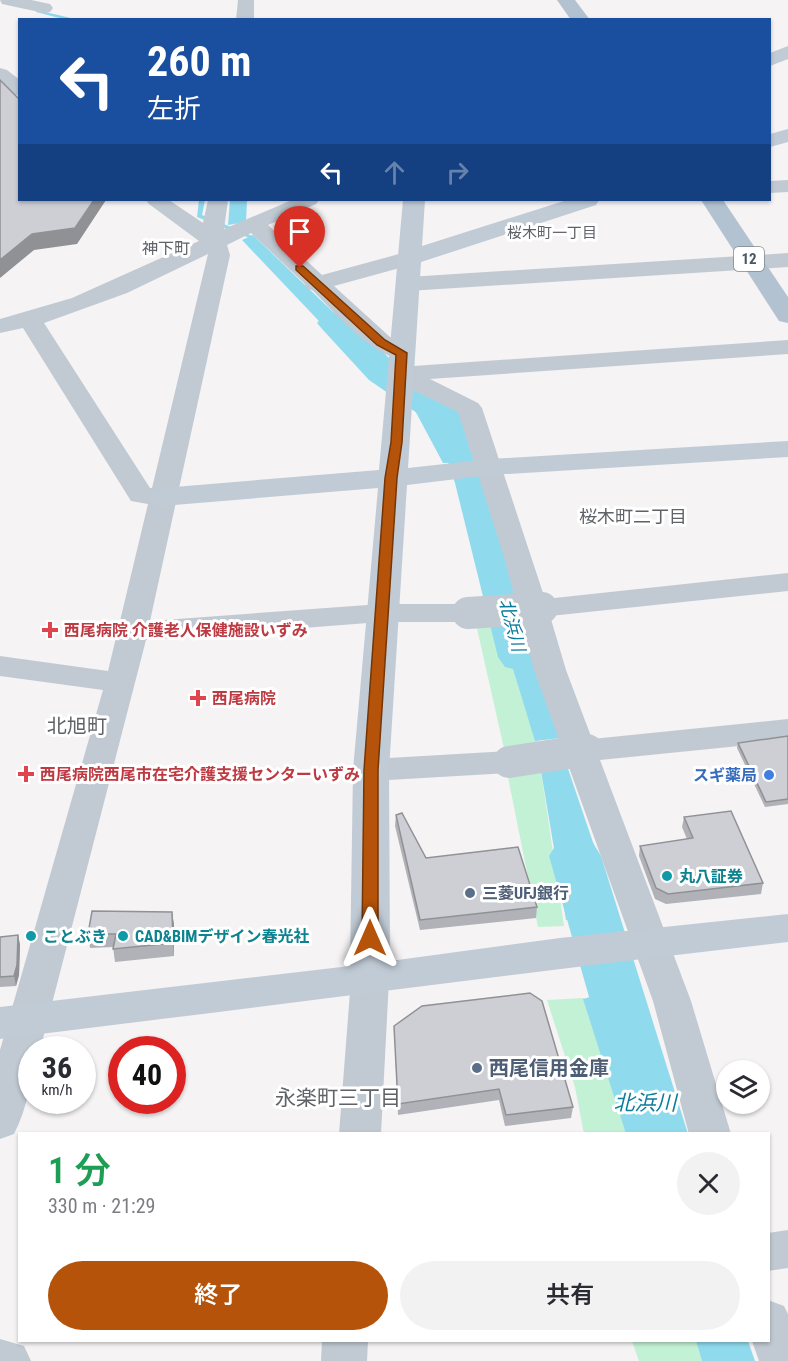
<!DOCTYPE html>
<html lang="ja">
<head>
<meta charset="utf-8">
<style>
	:root { --surface:#fff; --page:#f2f2f3; --text:#2b2b33; --muted:#7c7c81; --accent:#b45309 }
	body { margin:0; font-family:"Roboto Condensed","Noto Sans JP",sans-serif; background:var(--page); color:var(--text); height:100vh; display:flex; flex-direction:column; font-size:22px; white-space:nowrap }
	* { box-sizing:border-box; margin:0 }
	p { font-size:20px; color:var(--muted) }
	.icon { flex:none; width:33px; height:33px; fill:none; stroke:currentColor; stroke-width:2; stroke-linecap:round; stroke-linejoin:round }
	.map { position:relative; flex:1; overflow:hidden }
	.side { position:absolute; left:18px; top:1132px; width:752px; height:210px; display:flex; flex-direction:column; background:var(--surface); border-radius:0px; box-shadow:0 2px 4px #0004 }
	.side>* { flex:none }
	.banner { position:absolute; left:18px; top:18px; width:753px; height:183px; border-radius:0px; box-shadow:0 2px 4px #0004; background:#1a4fa0; color:#fff; overflow:hidden }
	.controls { position:absolute; left:716px; top:1060px; display:grid; gap:12px }
	.controls a { display:grid; place-items:center; width:54px; height:54px; border-radius:50%; background:var(--surface); box-shadow:0 2px 4px #0004; font-size:30px }
	.speed { position:absolute; left:18px; top:1036px; display:flex; gap:12px; font-size:30px; font-weight:700; text-align:center }
	.speed>* { display:grid; place-content:center; width:78px; height:78px; border-radius:50%; background:var(--surface); box-shadow:0 2px 4px #0004; line-height:1 }
	.speed small { font-size:15px; font-weight:400 }
	.speed .limit { border:9px solid #d22; background:#fff; color:#111 }
	.pin { position:absolute; display:grid; place-items:center; width:51px; height:51px; color:#fff; margin:-62px -26px; border-radius:50% 50% 50% 0; rotate:-45deg; box-shadow:0 0 6px #0007 }
	.pin .icon { rotate:45deg }
	.me { position:absolute; width:66px; margin:-33px; rotate:0deg; stroke-linejoin:round; filter:drop-shadow(0 0 4px #0008) }
	.turn { display:flex; align-items:center; gap:21px; height:126px; padding:0 30px; font-size:27px }
	.turn .icon { width:78px; height:78px; stroke-width:2.5 }
	.turn b { display:block; font-size:42px; line-height:51px }
	.lanes { display:flex; align-items:center; height:57px; padding:0 30px; background:#0003; justify-content:center; gap:30px; direction:ltr }
	.lanes .off { opacity:.35 }
	.round { display:grid; place-items:center; flex:none; width:63px; height:63px; border-radius:32px; background:var(--page) }
	.summary { display:flex; align-items:center; justify-content:space-between; height:102px; padding:0 30px }
	h1 { font-size:36px; font-weight:600; line-height:45px; color:#1e9e55 }
	.cta { display:flex; gap:12px; margin-top:auto; padding:12px 30px }
	.cta a { flex:1; height:69px; border-radius:36px; background:var(--accent); color:#fff; font-size:24px; font-weight:600; line-height:69px; text-align:center }
	.cta a+a { background:var(--page); color:var(--text) }
	.map>svg:first-child { display:block }
	.green { fill:#c3f1d5 }
	.water { fill:#90daee }
	.lines { fill:none; stroke-linecap:round; stroke-linejoin:round }
	.stream { fill:#90daee; fill-rule:evenodd }
	.river { fill:#90daee; fill-rule:evenodd }
	.street { fill:#c1cad2; fill-rule:evenodd }
	.secondary { fill:#c1cbd6; fill-rule:evenodd }
	.primary { fill:#b3c2d1; fill-rule:evenodd }
	.street-bridge { stroke:#c1cad2; stroke-width:32 }
	.wall { fill:#b0b2b7 }
	.shaded-wall { fill:#909195 }
	.building { fill:#cdcfd5; stroke:#909195; stroke-width:1.5 }
	.route { fill:#b45309; stroke:#753606; stroke-width:1.5 }
	.health-dot { fill:#e0444e; stroke:#fff; stroke-width:2 }
	.shop-dot { fill:#3f7fe0; stroke:#fff; stroke-width:2 }
	.culture-dot { fill:#0f9aa8; stroke:#fff; stroke-width:2 }
	.service-dot { fill:#5c6f8a; stroke:#fff; stroke-width:2 }
	.labels { text-anchor:middle; stroke-width:6; stroke-linejoin:round; paint-order:stroke }
	.far-neighbourhood-label { font-size:15px; fill:#5f6368; stroke:#fff }
	.shield { fill:#fff; stroke:#808990; stroke-width:1.5 }
	.shield-label { font-size:15px; font-weight:bold; fill:#4a5661 }
	.far-quarter-label { font-size:16px; fill:#5f6368; stroke:#fff }
	.health-label { font-size:16px; font-weight:bold; fill:#be3a42; stroke:#fff; text-anchor:start }
	.shop-label { font-size:16px; font-weight:bold; fill:#366cbe; stroke:#fff; text-anchor:end }
	.culture-label { font-size:16px; font-weight:bold; fill:#0d838f; stroke:#fff; text-anchor:start }
	.service-label { font-size:16px; font-weight:bold; fill:#4e5e75; stroke:#fff; text-anchor:start }
	.neighbourhood-label { font-size:18px; fill:#5f6368; stroke:#fff }
	.water-label { font-size:18px; font-style:italic; fill:#0c7c9b; stroke:#fff }
	.quarter-label { font-size:20px; fill:#5f6368; stroke:#fff }
	.near-service-label { font-size:20px; font-weight:bold; fill:#4e5e75; stroke:#fff; text-anchor:start }
	.near-neighbourhood-label { font-size:21px; fill:#5f6368; stroke:#fff }
	.near-water-label { font-size:21px; font-style:italic; fill:#0c7c9b; stroke:#fff }
</style>
</head>
<body>
<div class="map">
<svg width="788" height="1361" viewBox="0 0 788 1361">
	<rect width="100%" height="100%" fill="#f5f3f3"/>
	<g class="green">
		<polygon points="496,614 525,708 543,754 505,753 474,615"/>
		<polygon points="540,765 564,926 538,927 506,767"/>
		<polygon points="584,998 626,1134 584,1134 575,1087 547,1000"/>
		<polygon points="632,1341 696,1341 702,1361 639,1361"/>
	</g>
	<g class="water">
		<polygon points="230,200 247,200 246,222 228,225"/>
		<polygon points="253,235 383,360 375,380 242,240"/>
		<polygon points="417,386 459,415 476,462 443,463 411,403"/>
		<polygon points="482,479 517,592 487,594 456,483"/>
		<polygon points="515,613 561,738 535,741 496,614"/>
		<polygon points="565,760 617,913 566,920 540,765"/>
		<polygon points="632,985 686,1134 626,1134 583,999"/>
		<polygon points="696,1341 748,1341 755,1361 702,1361"/>
	</g>
	<g class="lines">
		<g class="stream">
			<polygon points="37,10 75,19 76,20 67,20 36,12 36,10"/>
			<polygon points="199,200 205,200 202,215 257,238 252,239 197,217"/>
		</g>
		<g class="river">
			<polygon points="335,312 347,316 395,364 467,413 472,421 495,483 544,657 537,667 521,671 505,667 498,657 455,483 436,426 369,380 323,330 317,323 323,316"/>
			<polygon points="575,838 593,843 601,856 688,1134 628,1134 549,856 557,843"/>
		</g>
		<g class="street">
			<polygon points="0,0 31,0 50,4 53,8 50,12 44,13 2,4"/>
			<polygon points="238,0 254,0 254,20 236,20"/>
			<polygon points="0,68 7,70 20,80 20,96 13,94 0,83"/>
			<polygon points="788,180 788,192 770,193 770,181"/>
			<path d="M146,200H169L203,223L208,200H228L224,229L292,200H319L316,204L268,225L322,275L410,251L418,253L421,258L418,263L334,286L390,337L410,348L413,353L410,358C379,366 333,310 312,290L307,289L304,283L251,233L227,245L230,255L150,621L381,604H468L479,607L483,613L479,619L468,622H381L146,640L40,1050H32C32,1079 28,1107 14,1134L0,1139V1050L103,690L0,676V656L108,671L148,504L131,501L23,328L0,333V319L72,298L199,241L149,204ZM208,254L152,488H150L44,323L127,293Z"/>
			<polygon points="788,253 788,267 408,291 400,289 397,284 400,279 408,277"/>
			<polygon points="788,340 788,354 430,379 478,403 482,408 545,599 788,573 788,591 550,616 566,670 592,739 788,719 788,741 600,760 691,1001 731,1134 689,1134 653,1001 534,670 504,557 458,412 390,379 387,374 390,369 399,367"/>
			<polygon points="509,751 521,754 526,762 521,770 509,773 371,781 359,778 354,770 359,762 371,759"/>
			<polygon points="370,965 383,969 389,979 381,1134 339,1134 351,979 357,969"/>
			<polygon points="788,1230 788,1268 768,1271 768,1233"/>
			<polygon points="768,1300 784,1306 788,1314 788,1361 759,1361 752,1341 768,1341"/>
			<polygon points="0,1339 24,1346 31,1361 0,1361"/>
			<polygon points="322,1341 368,1341 367,1361 321,1361"/>
		</g>
		<g class="secondary">
			<polygon points="788,46 788,59 770,66 770,53"/>
			<polygon points="788,129 788,142 770,147 770,134"/>
			<path d="M403,200H425L422,246L567,200H599L596,205L421,262L408,468L490,459L788,441V457L490,475L407,485L389,770L390,961L560,938L788,914V942C525,972 263,1007 0,1039V1007L350,966L353,770L378,488L162,506L152,503L148,497L152,491L162,488L379,470Z"/>
		</g>
		<g class="primary">
			<polygon points="557,0 575,0 590,20 571,20"/>
			<polygon points="701,200 723,200 788,297 788,323 779,321"/>
		</g>
		<g class="street-bridge">
			<polyline points="468,613 542,608"/>
			<polyline points="509,762 587,750"/>
		</g>
	</g>
	<g class="wall">
		<polygon points="788,736 788,804 765,807 737,748 738,743"/>
		<polygon points="396,815 426,858 537,907 536,918 420,930 395,826"/>
		<polygon points="684,817 763,883 761,894 666,904 655,899 639,856 640,846 687,839 682,827"/>
		<polygon points="172,912 174,925 174,956 115,962 113,947 90,948 88,934"/>
		<polygon points="18,935 20,945 19,975 16,986 0,987 0,937"/>
		<polygon points="394,1026 573,1107 571,1118 505,1126 499,1100 398,1115"/>
	</g>
	<g class="shaded-wall">
		<polygon points="94,200 106,200 77,244 34,250 0,278 0,260 32,234"/>
		<polygon points="172,912 174,925 174,956 173,943"/>
		<polygon points="18,935 20,945 19,975 16,986 14,976"/>
	</g>
	<g class="building">
		<polygon points="0,80 20,100 20,200 94,200 75,228 32,234 0,260"/>
		<polygon points="788,736 788,799 766,802 738,743"/>
		<polygon points="731,811 763,883 668,894 656,888 640,846 693,838 684,817"/>
		<polygon points="402,813 426,858 518,847 537,907 420,920 396,815"/>
		<polygon points="92,911 172,912 173,943 113,949 116,934 88,934"/>
		<polygon points="18,935 17,965 14,976 0,977 0,937"/>
		<polygon points="530,993 542,1001 573,1107 506,1115 499,1089 398,1104 394,1026 422,1006"/>
	</g>
	<polygon class="route" points="296,266 303,266 385,340 407,353 402,442 397,478 378,770 378,938 376,943 365,943 362,938 364,770 385,478 391,442 396,355 377,345 296,270"/>
	<g class="health-dot">
		<path d="M47 621h6v6h6v6h-6v6h-6v-6h-6v-6h6z"/>
		<path d="M195 689h6v6h6v6h-6v6h-6v-6h-6v-6h6z"/>
		<path d="M23 765h6v6h6v6h-6v6h-6v-6h-6v-6h6z"/>
	</g>
	<circle class="shop-dot" cx="769" cy="775" r="6"/>
	<g class="culture-dot">
		<circle cx="667" cy="876" r="6"/>
		<circle cx="31" cy="936" r="6"/>
		<circle cx="123" cy="936" r="6"/>
	</g>
	<g class="service-dot">
		<circle cx="470" cy="893" r="6"/>
		<circle cx="477" cy="1068" r="6"/>
	</g>
	<g class="labels">
		<g class="far-neighbourhood-label">
			<text x="552" y="238">桜木町一丁目</text>
		</g>
		<rect class="shield" x="734" y="247" width="30" height="24" rx="4.5"/>
		<g class="shield-label">
			<text x="749" y="264">12</text>
		</g>
		<g class="far-quarter-label">
			<text x="166" y="254">神下町</text>
		</g>
		<g class="health-label">
			<text x="64" y="636">西尾病院 介護老人保健施設いずみ</text>
			<text x="212" y="704">西尾病院</text>
			<text x="40" y="780">西尾病院西尾市在宅介護支援センターいずみ</text>
		</g>
		<g class="shop-label">
			<text x="757" y="781">スギ薬局</text>
		</g>
		<g class="culture-label">
			<text x="679" y="882">丸八証券</text>
			<text x="43" y="942">ことぶき</text>
			<text x="135" y="942">CAD&amp;BIMデザイン春光社</text>
		</g>
		<g class="service-label">
			<text x="482" y="899">三菱UFJ銀行</text>
		</g>
		<g class="neighbourhood-label">
			<text x="633" y="523">桜木町二丁目</text>
		</g>
		<g class="water-label">
			<text transform="translate(512 625) rotate(75)" y="6">北浜川</text>
		</g>
		<g class="quarter-label">
			<text x="77" y="733">北旭町</text>
		</g>
		<g class="near-service-label">
			<text x="489" y="1075">西尾信用金庫</text>
		</g>
		<g class="near-neighbourhood-label">
			<text x="338" y="1105">永楽町三丁目</text>
		</g>
		<g class="near-water-label">
			<text x="645" y="1110">北浜川</text>
		</g>
	</g>
</svg>
<div class="controls">
<a><svg class="icon" aria-label="layers" viewBox="0 0 24 24"><path d="M12 4l9 5-9 5-9-5zM3 14l9 5 9-5"/></svg></a>
</div>
<div class="speed"><div>36<small>km/h</small></div><div class="limit">40</div></div>
<div class="pin" style="left:300px;top:268px;background:#d93025"><svg class="icon" aria-label="arrive" viewBox="0 0 24 24"><path d="M6 21V4h12l-3 4 3 4H6"/></svg></div>
<svg class="me" style="left:370px;top:938px" viewBox="-20 -20 40 40"><path d="M0-17L14 15 0 8-14 15z" fill="#b45309" stroke="#fff" stroke-width="4"/></svg>
<div class="banner">
<div class="turn"><svg class="icon" aria-label="left" viewBox="0 0 24 24"><path d="M17 20v-9H6M10 6l-5 5 5 5"/></svg><div><b>260 m</b>左折</div></div>
<div class="lanes"><svg class="icon" aria-label="left" viewBox="0 0 24 24"><path d="M17 20v-9H6M10 6l-5 5 5 5"/></svg><svg class="icon off" aria-label="ahead" viewBox="0 0 24 24"><path d="M12 20V5M6 11l6-6 6 6"/></svg><svg class="icon off" aria-label="right" viewBox="0 0 24 24"><path d="M7 20v-9h11M14 6l5 5-5 5"/></svg></div>
</div>
<section class="side">
<div class="summary"><div><h1>1 分</h1><p>330 m · 21:29</p></div><a class="round"><svg class="icon" aria-label="close" viewBox="0 0 24 24"><path d="M6 6l12 12M18 6L6 18"/></svg></a></div>
<div class="cta"><a>終了</a><a>共有</a></div>
</section>
</div>
</body>
</html>
